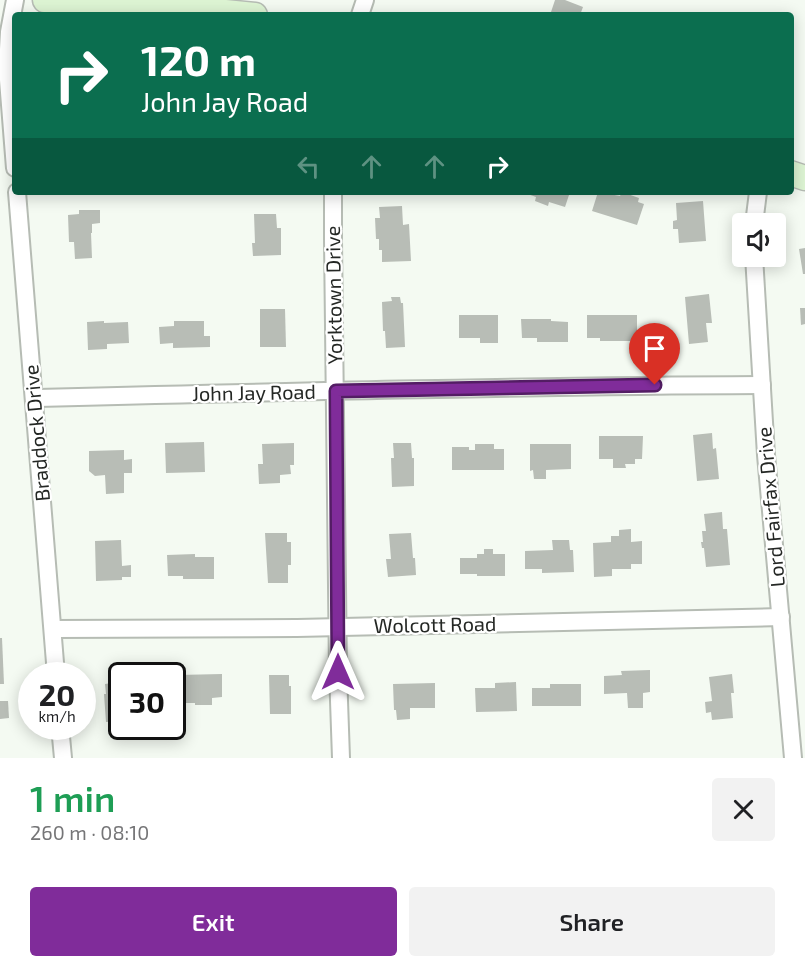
<!DOCTYPE html>
<html lang="en">
<head>
<meta charset="utf-8">
<style>
	:root { --surface:#fff; --page:#f2f2f2; --text:#202124; --muted:#757577; --accent:#802c9a }
	body { margin:0; font-family:"Exo 2",sans-serif; background:var(--page); color:var(--text); height:100vh; display:flex; flex-direction:column; font-size:22px; white-space:nowrap }
	* { box-sizing:border-box; margin:0 }
	p { font-size:20px; color:var(--muted) }
	.icon { flex:none; width:33px; height:33px; fill:none; stroke:currentColor; stroke-width:2; stroke-linecap:round; stroke-linejoin:round }
	.map { position:relative; height:758px; overflow:hidden }
	.sheet { display:flex; flex-direction:column; background:var(--surface); flex:1 }
	.sheet>* { flex:none }
	.hud { position:absolute; left:12px; top:12px; width:782px; height:183px; border-radius:6px; box-shadow:0 3px 15px #0003; background:#0b6e4f; color:#fff; overflow:hidden }
	.buttons { position:absolute; left:732px; top:213px; display:grid; gap:12px }
	.buttons a { display:grid; place-items:center; width:54px; height:54px; border-radius:6px; background:var(--surface); box-shadow:0 3px 15px #0003; font-size:30px }
	.speed { position:absolute; left:18px; top:662px; display:flex; gap:12px; font-size:30px; font-weight:700; text-align:center }
	.speed>* { display:grid; place-content:center; width:78px; height:78px; border-radius:50%; background:var(--surface); box-shadow:0 3px 15px #0003; line-height:1 }
	.speed small { font-size:15px; font-weight:400 }
	.speed .limit { border:3px solid #111; border-radius:9px; background:#fff; color:#111 }
	.pin { position:absolute; display:grid; place-items:center; width:51px; height:51px; color:#fff; margin:-62px -26px; border-radius:50% 50% 50% 0; rotate:-45deg; box-shadow:0 0 6px #0007 }
	.pin .icon { rotate:45deg }
	.me { position:absolute; width:66px; margin:-33px; rotate:0deg; stroke-linejoin:round; filter:drop-shadow(0 0 4px #0008) }
	.turn { display:flex; align-items:center; gap:21px; height:126px; padding:0 30px; font-size:27px }
	.turn .icon { width:78px; height:78px; stroke-width:2.5 }
	.turn b { display:block; font-size:42px; line-height:51px }
	.lanes { display:flex; align-items:center; height:57px; padding:0 30px; background:#0003; justify-content:center; gap:30px; direction:ltr }
	.lanes .off { opacity:.35 }
	.round { display:grid; place-items:center; flex:none; width:63px; height:63px; border-radius:6px; background:var(--page) }
	.summary { display:flex; align-items:center; justify-content:space-between; height:102px; padding:0 30px }
	h1 { font-size:36px; font-weight:600; line-height:45px; color:#1e9e55 }
	.button { display:flex; gap:12px; margin-top:auto; padding:12px 30px }
	.button a { flex:1; height:69px; border-radius:6px; background:var(--accent); color:#fff; font-size:24px; font-weight:600; line-height:69px; text-align:center }
	.button a+a { background:var(--page); color:var(--text) }
	.map>svg:first-child { display:block }
	.building { fill:#b8bdb6 }
	.lines { fill:none; stroke-linecap:round; stroke-linejoin:round }
	.street-casing { stroke:#b6bcb4; stroke-width:20 }
	.secondary-casing { stroke:#b6bcb4; stroke-width:27 }
	.street { stroke:#fff; stroke-width:16 }
	.secondary { stroke:#ddf4d3; stroke-width:24 }
	.route-casing { stroke:#531d64; stroke-width:15 }
	.route { stroke:#802c9a; stroke-width:10 }
	.labels { text-anchor:middle; stroke-width:4.5; stroke-linejoin:round; paint-order:stroke }
	.street-label { font-size:20px; fill:#242724; stroke:#fff }
</style>
</head>
<body>
<div class="map">
<svg width="805" height="758" viewBox="0 0 805 758">
	<rect width="100%" height="100%" fill="#f4faf2"/>
	<g class="building">
		<polygon points="555,0 565,0 583,7 580,15 550,15"/>
		<polygon points="522,192 570,192 565,207 549,202 548,206 535,201 536,197"/>
		<polygon points="598,192 620,196 622,192 639,198 638,202 644,204 637,225 592,211"/>
		<polygon points="703,201 706,241 679,243 678,229 673,229 673,221 677,220 676,203"/>
		<polygon points="402,206 403,225 409,224 411,261 382,262 382,250 379,250 379,239 376,239 375,218 380,218 379,207"/>
		<polygon points="79,210 100,210 100,223 92,224 92,233 91,233 92,258 75,259 74,242 69,242 68,215 79,214"/>
		<polygon points="254,214 276,214 277,228 281,228 281,255 253,256 252,243 255,243"/>
		<polygon points="805,248 805,274 803,274 799,249"/>
		<polygon points="709,294 712,323 706,323 708,342 689,344 685,297"/>
		<polygon points="391,297 400,297 401,303 403,303 405,347 386,348 385,331 383,331 382,302 392,301"/>
		<polygon points="800,308 805,308 805,324 801,325"/>
		<polygon points="260,309 285,309 286,347 260,347"/>
		<polygon points="459,315 498,315 498,343 480,343 480,338 459,338"/>
		<polygon points="587,315 637,315 637,341 600,341 600,338 587,338"/>
		<polygon points="521,319 551,319 551,321 568,322 568,342 537,342 537,338 522,338"/>
		<polygon points="104,321 104,323 128,322 129,343 107,344 107,349 88,350 87,322"/>
		<polygon points="174,321 204,321 204,336 210,336 210,347 173,348 173,343 160,344 159,327 174,326"/>
		<polygon points="712,433 713,449 716,448 719,479 697,481 693,435"/>
		<polygon points="599,436 643,436 642,459 635,459 635,464 625,464 626,468 613,468 613,459 599,459"/>
		<polygon points="204,442 205,472 166,473 165,443"/>
		<polygon points="294,443 294,465 290,465 291,474 280,475 280,483 259,484 258,464 263,464 262,444"/>
		<polygon points="393,443 411,443 412,458 414,458 414,486 392,487 391,458 394,458"/>
		<polygon points="475,444 494,444 494,449 504,449 504,470 452,470 452,447 469,447 469,450 475,450"/>
		<polygon points="530,444 571,444 571,469 546,470 546,479 534,479 533,470 530,471"/>
		<polygon points="124,450 124,460 132,459 132,473 124,473 124,493 106,494 105,475 95,476 89,471 89,451"/>
		<polygon points="722,512 723,529 727,529 730,565 706,567 704,548 702,548 701,542 703,542 702,531 706,531 704,514"/>
		<polygon points="631,529 631,542 642,541 642,564 631,564 631,569 612,569 612,576 594,577 593,543 611,542 611,536 619,536 619,530"/>
		<polygon points="265,533 287,533 287,542 291,542 291,565 288,565 288,583 268,583"/>
		<polygon points="411,533 413,558 415,558 416,575 388,577 386,559 391,559 389,534"/>
		<polygon points="121,540 122,566 131,565 131,577 122,577 122,580 96,581 95,541"/>
		<polygon points="552,540 569,540 570,550 573,550 574,572 542,573 542,569 525,569 525,551 553,550"/>
		<polygon points="484,549 493,549 493,554 505,554 505,576 477,576 477,574 460,574 460,558 477,558 477,554 484,554"/>
		<polygon points="195,554 195,557 214,557 214,579 183,579 183,576 168,576 167,555"/>
		<polygon points="0,638 2,638 4,684 0,684"/>
		<polygon points="650,670 650,692 643,693 643,708 628,708 627,693 604,694 604,676 622,675 621,671"/>
		<polygon points="222,674 222,697 212,698 212,705 195,705 195,703 186,703 186,698 178,699 178,675"/>
		<polygon points="732,674 734,693 731,693 733,718 712,720 711,712 706,713 705,702 712,701 709,677"/>
		<polygon points="269,675 289,675 289,686 291,686 291,714 270,714"/>
		<polygon points="118,678 122,678 122,721 106,722 104,694 106,694 105,684 118,682"/>
		<polygon points="516,682 517,711 476,712 475,688 495,688 495,683"/>
		<polygon points="435,683 435,708 410,708 410,719 397,720 396,710 394,710 393,684"/>
		<polygon points="550,684 581,684 581,706 532,706 532,688 550,688"/>
		<polygon points="0,701 8,701 9,718 0,719"/>
	</g>
	<g class="lines">
		<g class="street-casing">
			<g id="street">
				<polyline points="15,0 9,32 7,67 15,168"/>
				<polyline points="360,15 365,0"/>
				<polyline points="17,192 56,675"/>
				<polyline points="333,192 333,240 338,672 341,758"/>
				<polyline points="754,224 758,192"/>
				<polyline points="754,256 766,455 793,758"/>
				<path d="M34,398C277,392 519,386 762,385"/>
				<polyline points="53,629 297,628 781,617"/>
				<polyline points="60,726 63,758"/>
			</g>
		</g>
		<g class="secondary-casing">
			<g id="secondary">
				<polyline points="45,0 225,12 255,15"/>
				<polyline points="790,173 805,178"/>
			</g>
		</g>
		<use href="#street" class="street"/>
		<use href="#secondary" class="secondary"/>
	</g>
	<g class="lines">
		<g class="route-casing">
			<polyline id="route" points="338,672 336,391 655,385"/>
		</g>
		<use href="#route" class="route"/>
	</g>
	<g class="labels">
		<g class="street-label">
			<text transform="translate(334 295) rotate(-91)" y="7">Yorktown Drive</text>
			<text transform="translate(254 393) rotate(-1)" y="7">John Jay Road</text>
			<text transform="translate(37 433) rotate(-95)" y="7">Braddock Drive</text>
			<text transform="translate(771 507) rotate(-95)" y="7">Lord Fairfax Drive</text>
			<text transform="translate(435 625) rotate(-1)" y="7">Wolcott Road</text>
		</g>
	</g>
</svg>
<div class="buttons">
<a><svg class="icon" aria-label="sound" viewBox="0 0 24 24"><path d="M4 9h4l5-4v14l-5-4H4zM17 9q2 3 0 6"/></svg></a>
</div>
<div class="speed"><div>20<small>km/h</small></div><div class="limit">30</div></div>
<div class="pin" style="left:655px;top:385px;background:#d93025"><svg class="icon" aria-label="arrive" viewBox="0 0 24 24"><path d="M6 21V4h12l-3 4 3 4H6"/></svg></div>
<svg class="me" style="left:338px;top:672px" viewBox="-20 -20 40 40"><path d="M0-17L14 15 0 8-14 15z" fill="#802c9a" stroke="#fff" stroke-width="4"/></svg>
<div class="hud">
<div class="turn"><svg class="icon" aria-label="right" viewBox="0 0 24 24"><path d="M7 20v-9h11M14 6l5 5-5 5"/></svg><div><b>120 m</b>John Jay Road</div></div>
<div class="lanes"><svg class="icon off" aria-label="left" viewBox="0 0 24 24"><path d="M17 20v-9H6M10 6l-5 5 5 5"/></svg><svg class="icon off" aria-label="ahead" viewBox="0 0 24 24"><path d="M12 20V5M6 11l6-6 6 6"/></svg><svg class="icon off" aria-label="ahead" viewBox="0 0 24 24"><path d="M12 20V5M6 11l6-6 6 6"/></svg><svg class="icon" aria-label="right" viewBox="0 0 24 24"><path d="M7 20v-9h11M14 6l5 5-5 5"/></svg></div>
</div>
</div>
<section class="sheet">
<div class="summary"><div><h1>1 min</h1><p>260 m · 08:10</p></div><a class="round"><svg class="icon" aria-label="close" viewBox="0 0 24 24"><path d="M6 6l12 12M18 6L6 18"/></svg></a></div>
<div class="button"><a>Exit</a><a>Share</a></div>
</section>
</body>
</html>
